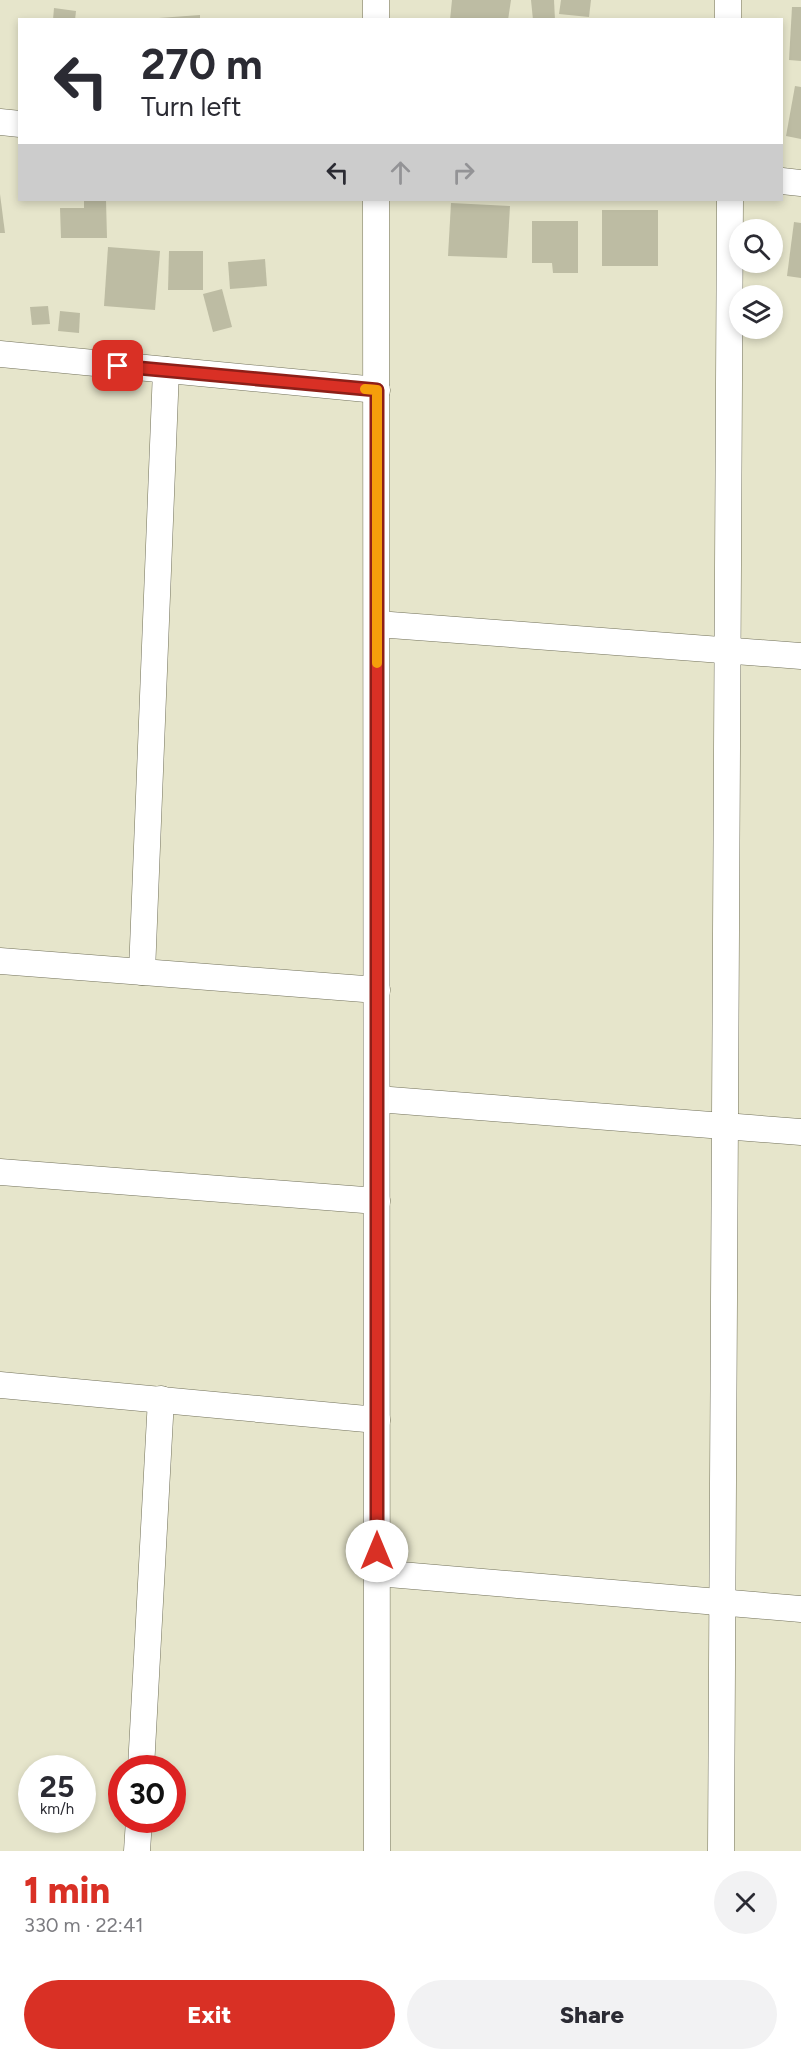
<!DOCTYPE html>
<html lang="en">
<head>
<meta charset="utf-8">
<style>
	:root { --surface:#fff; --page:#f2f2f3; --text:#2b2b33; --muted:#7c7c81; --accent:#d93025 }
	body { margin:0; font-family:Figtree,sans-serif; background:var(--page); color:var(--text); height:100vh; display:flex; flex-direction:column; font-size:22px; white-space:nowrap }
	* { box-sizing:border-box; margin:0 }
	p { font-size:20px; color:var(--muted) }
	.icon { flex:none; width:33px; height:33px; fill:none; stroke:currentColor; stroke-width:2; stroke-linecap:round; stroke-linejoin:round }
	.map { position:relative; height:1851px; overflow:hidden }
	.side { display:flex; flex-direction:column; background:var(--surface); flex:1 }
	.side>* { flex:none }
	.guide { position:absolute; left:18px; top:18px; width:765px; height:183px; border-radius:0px; box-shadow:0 3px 9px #0003; background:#fff; color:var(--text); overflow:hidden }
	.fabs { position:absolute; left:729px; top:219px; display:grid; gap:12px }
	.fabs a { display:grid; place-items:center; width:54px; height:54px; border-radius:50%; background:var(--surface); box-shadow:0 3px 9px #0003; font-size:30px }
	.speed { position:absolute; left:18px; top:1755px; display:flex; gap:12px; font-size:30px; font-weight:700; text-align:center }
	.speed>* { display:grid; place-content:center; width:78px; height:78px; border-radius:50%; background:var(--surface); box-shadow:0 3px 9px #0003; line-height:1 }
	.speed small { font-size:15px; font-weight:400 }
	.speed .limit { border:9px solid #d22; background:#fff; color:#111 }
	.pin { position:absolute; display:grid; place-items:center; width:51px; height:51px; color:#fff; margin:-26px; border-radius:12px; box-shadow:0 3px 9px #0006 }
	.me { position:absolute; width:66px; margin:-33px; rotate:0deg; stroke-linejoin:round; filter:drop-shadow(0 0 4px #0008) }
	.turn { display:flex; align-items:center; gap:21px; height:126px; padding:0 24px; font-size:27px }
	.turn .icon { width:78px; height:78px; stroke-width:2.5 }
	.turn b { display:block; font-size:42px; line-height:51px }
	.lanes { display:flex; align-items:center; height:57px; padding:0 24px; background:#0003; justify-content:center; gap:30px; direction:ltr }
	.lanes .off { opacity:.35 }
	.round { display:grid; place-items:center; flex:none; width:63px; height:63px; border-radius:32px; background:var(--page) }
	.summary { display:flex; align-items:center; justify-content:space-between; height:102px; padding:0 24px }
	h1 { font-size:36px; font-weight:800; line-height:45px; color:var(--accent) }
	.primary-button { display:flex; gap:12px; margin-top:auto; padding:12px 24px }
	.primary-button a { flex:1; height:69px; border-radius:36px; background:var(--accent); color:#fff; font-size:24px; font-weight:800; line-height:69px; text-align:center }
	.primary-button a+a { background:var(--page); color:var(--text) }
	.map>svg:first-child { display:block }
	.building { fill:#bdbca3 }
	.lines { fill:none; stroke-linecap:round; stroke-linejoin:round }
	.street-casing { stroke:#72715a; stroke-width:27 }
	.street { stroke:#fff; stroke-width:26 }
	.route-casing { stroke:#8d1f18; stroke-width:15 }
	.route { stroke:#d93025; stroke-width:10 }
	.slow { stroke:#f59e0b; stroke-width:10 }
</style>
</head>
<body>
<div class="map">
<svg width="801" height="1851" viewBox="0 0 801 1851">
	<rect width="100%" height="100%" fill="#e6e5cb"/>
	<g class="building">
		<polygon points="452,0 511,0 508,20 450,20"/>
		<polygon points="531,0 554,0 555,20 533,20"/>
		<polygon points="561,0 591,0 589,17 559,14"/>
		<polygon points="792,7 801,7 801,61 789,60"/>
		<polygon points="54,8 76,11 75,20 53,20"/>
		<polygon points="200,15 200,20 160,20 159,18"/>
		<polygon points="795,86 801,87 801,139 786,136"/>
		<polygon points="0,194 5,233 0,233"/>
		<polygon points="84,200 106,200 107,238 61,238 60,208 84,208"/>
		<polygon points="451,203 510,206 507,258 448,256"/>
		<rect x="602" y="210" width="56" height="56"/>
		<polygon points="532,221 578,221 578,273 553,273 552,263 532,263"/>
		<polygon points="794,222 801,223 801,278 787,276"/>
		<polygon points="108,247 160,251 155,310 104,306"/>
		<polygon points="169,251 203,251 203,290 168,290"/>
		<polygon points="265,259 267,286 230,289 228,262"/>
		<polygon points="222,289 232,327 213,332 203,294"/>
		<polygon points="48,306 50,324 32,325 30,307"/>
		<polygon points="60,311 80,313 79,333 58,331"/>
	</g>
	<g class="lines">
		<g class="street-casing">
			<g id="street">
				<polyline points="728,0 728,20"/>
				<polyline points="376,20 376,0"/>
				<polyline points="0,122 20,124"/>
				<polyline points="782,181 801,183"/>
				<polyline points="376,200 377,1851"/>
				<polyline points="0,354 377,390"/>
				<polyline points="377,624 801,656"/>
				<polyline points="0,961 377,990"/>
				<polyline points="142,972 166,370"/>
				<polyline points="377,1099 801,1132"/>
				<polyline points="0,1172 377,1201"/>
				<polyline points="0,1385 377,1420"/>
				<polyline points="377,1573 801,1609"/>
				<polyline points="141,1768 161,1399"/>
				<polyline points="137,1851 139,1820"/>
				<polyline points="721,1851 730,200"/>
			</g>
		</g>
		<use href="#street" class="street"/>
	</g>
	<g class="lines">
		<g class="route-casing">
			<polyline id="route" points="118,366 377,390 377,1551"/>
		</g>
		<use href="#route" class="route"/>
		<polyline class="slow" points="365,389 377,390 377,663"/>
	</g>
</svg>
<div class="fabs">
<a><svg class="icon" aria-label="search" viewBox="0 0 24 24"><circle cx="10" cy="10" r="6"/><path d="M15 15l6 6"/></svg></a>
<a><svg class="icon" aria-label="layers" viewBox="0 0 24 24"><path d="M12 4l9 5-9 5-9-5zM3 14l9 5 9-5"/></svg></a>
</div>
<div class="speed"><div>25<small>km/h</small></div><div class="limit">30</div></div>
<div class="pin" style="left:118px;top:366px;background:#d93025"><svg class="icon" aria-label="arrive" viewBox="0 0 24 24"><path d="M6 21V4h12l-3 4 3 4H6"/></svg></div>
<svg class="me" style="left:377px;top:1551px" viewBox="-20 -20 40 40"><circle r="19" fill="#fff"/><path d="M0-13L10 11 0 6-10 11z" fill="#d93025"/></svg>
<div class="guide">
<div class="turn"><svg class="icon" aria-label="left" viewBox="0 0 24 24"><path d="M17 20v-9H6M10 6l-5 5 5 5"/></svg><div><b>270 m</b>Turn left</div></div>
<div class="lanes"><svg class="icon" aria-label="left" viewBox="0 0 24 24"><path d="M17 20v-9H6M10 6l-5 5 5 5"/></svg><svg class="icon off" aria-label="ahead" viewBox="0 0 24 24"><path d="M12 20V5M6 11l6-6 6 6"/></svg><svg class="icon off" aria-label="right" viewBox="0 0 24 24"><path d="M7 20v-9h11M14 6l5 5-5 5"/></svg></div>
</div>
</div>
<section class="side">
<div class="summary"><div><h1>1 min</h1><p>330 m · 22:41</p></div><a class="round"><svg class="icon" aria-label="close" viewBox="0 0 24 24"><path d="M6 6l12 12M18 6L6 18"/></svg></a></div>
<div class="primary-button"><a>Exit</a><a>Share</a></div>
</section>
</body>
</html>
